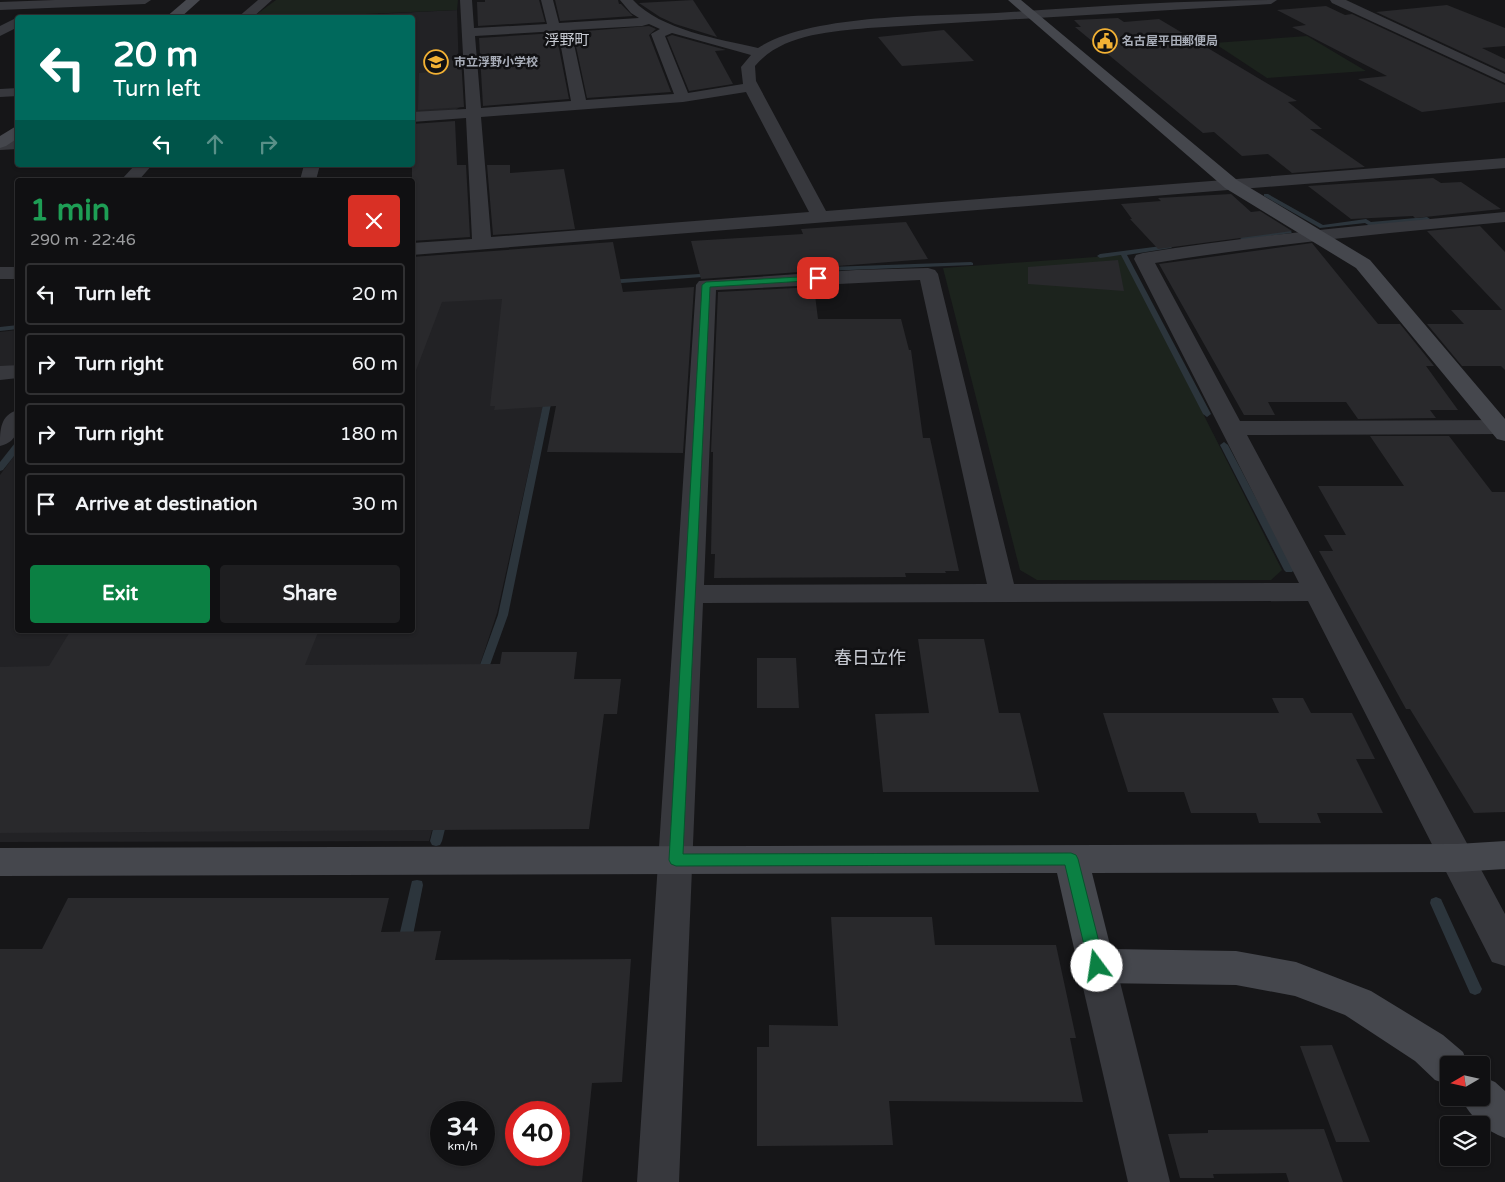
<!DOCTYPE html>
<html lang="en">
<head>
<meta charset="utf-8">
<style>
	:root { --surface:#101012; --page:#1e1e20; --text:#f1f3f6; --muted:#9c9d9f; --line:#303032; --accent:#0b8043 }
	body { margin:0; font-family:"Varela Round","Noto Sans JP",sans-serif; background:var(--page); color:var(--text); height:100vh; display:flex; flex-direction:column; font-size:19px; white-space:nowrap }
	* { box-sizing:border-box; margin:0 }
	p { font-size:16px; color:var(--muted) }
	.icon { flex:none; width:28px; height:28px; fill:none; stroke:currentColor; stroke-width:2; stroke-linecap:round; stroke-linejoin:round }
	.map { position:relative; flex:1; overflow:hidden }
	.panel { position:absolute; left:15px; top:178px; width:400px; height:455px; display:flex; flex-direction:column; background:var(--surface); border-radius:5px; box-shadow:0 1px 4px #0004,0 0 0 1px var(--line) }
	.panel>* { flex:none }
	.hud { position:absolute; left:15px; top:15px; width:400px; height:152px; border-radius:5px; box-shadow:0 1px 4px #0004,0 0 0 1px var(--line); background:#00695c; color:#fff; overflow:hidden }
	.needle { width:32px; rotate:261deg }
	.tools { position:absolute; left:1440px; top:1056px; display:grid; gap:10px }
	.tools a { display:grid; place-items:center; width:50px; height:50px; border-radius:5px; background:var(--surface); box-shadow:0 1px 4px #0004,0 0 0 1px var(--line); font-size:25px }
	.speed { position:absolute; left:430px; top:1101px; display:flex; gap:10px; font-size:25px; font-weight:700; text-align:center }
	.speed>* { display:grid; place-content:center; width:65px; height:65px; border-radius:50%; background:var(--surface); box-shadow:0 1px 4px #0004,0 0 0 1px var(--line); line-height:1 }
	.speed small { font-size:12px; font-weight:400 }
	.speed .limit { border:8px solid #d22; background:#fff; color:#111 }
	.pin { position:absolute; display:grid; place-items:center; width:42px; height:42px; color:#fff; margin:-21px; border-radius:10px; box-shadow:0 2px 8px #0006 }
	.me { position:absolute; width:55px; margin:-28px; rotate:346deg; stroke-linejoin:round; filter:drop-shadow(0 0 4px #0008) }
	.turn { display:flex; align-items:center; gap:18px; height:105px; padding:0 15px; font-size:22px }
	.turn .icon { width:65px; height:65px; stroke-width:2.5 }
	.turn b { display:block; font-size:35px; line-height:42px }
	.lanes { display:flex; align-items:center; height:48px; padding:0 15px; background:#0003; justify-content:center; gap:25px; direction:ltr }
	.lanes .off { opacity:.35 }
	.round { display:grid; place-items:center; flex:none; width:52px; height:52px; border-radius:5px; background:var(--page) }
	.summary { display:flex; align-items:center; justify-content:space-between; height:85px; padding:0 15px }
	h1 { font-size:30px; font-weight:700; line-height:38px; color:#1e9e55 }
	.cta { display:flex; gap:10px; margin-top:auto; padding:10px 15px }
	.cta a { flex:1; height:58px; border-radius:5px; background:var(--accent); color:#fff; font-size:20px; font-weight:700; line-height:58px; text-align:center }
	.cta a+a { background:var(--page); color:var(--text) }
	ul { padding:0; list-style:none }
	li { display:flex; align-items:center; gap:15px; height:62px; margin:0 10px 8px; padding:0 5px; border:2px solid var(--line); border-radius:5px }
	li div { flex:1 }
	li b { display:block; font-size:19px }
	li em { font-style:normal }
	.map>svg:first-child { display:block }
	.built { fill:#222225 }
	.green { fill:#1c231d }
	.lines { fill:none; stroke-linecap:round; stroke-linejoin:round }
	.stream { fill:#2c353c; fill-rule:evenodd }
	.building { fill:#29292c; fill-rule:evenodd }
	.street { fill:#37383d; fill-rule:evenodd }
	.secondary { fill:#45474d; fill-rule:evenodd }
	.route { fill:#0b8043; stroke:#07532c }
	.labels { text-anchor:middle; stroke-width:5; stroke-linejoin:round; paint-order:stroke }
	.far-poi-label { font-size:12px; font-weight:bold; fill:#a8adb8; stroke:#111113; text-anchor:start }
	.far-quarter-label { font-size:15px; fill:#c9ccd4; stroke:#111113 }
	.quarter-label { font-size:18px; fill:#c9ccd4; stroke:#111113 }
</style>
</head>
<body>
<div class="map">
<svg width="1505" height="1182" viewBox="0 0 1505 1182">
	<rect width="100%" height="100%" fill="#161618"/>
	<g class="built">
		<polygon points="457,10 460,107 452,112 413,114 412,18 299,18"/>
		<polygon points="570,285 497,613 466,707 429,841 0,842 0,475 17,452 18,630 412,630 413,293"/>
		<polygon points="17,330 17,365 0,367 0,332"/>
	</g>
	<g class="green">
		<polygon points="276,0 458,0 457,10 298,17 253,17"/>
		<polygon points="1307,36 1366,71 1267,78 1214,43"/>
		<polygon points="1123,255 1282,570 1271,580 1037,580 1020,570 943,268"/>
	</g>
	<g class="lines">
		<g class="stream">
			<polygon points="1264,194 1268,194 1323,225 1366,219 1371,222 1427,217 1430,219 1427,221 1370,226 1365,223 1320,228 1264,196"/>
			<polygon points="1289,230 1292,232 1291,233 1243,240 1240,238 1243,236"/>
			<polygon points="1169,245 1172,247 1171,248 1127,255 1211,414 1207,417 1203,414 1121,255 1100,258 1097,256 1100,254"/>
			<polygon points="971,262 973,263 973,265 800,272 797,270 800,268"/>
			<polygon points="714,273 718,275 716,276 608,284 604,282 608,280"/>
			<polygon points="18,325 18,329 0,331 0,327"/>
			<polygon points="544,400 555,400 559,402 558,404 551,404 508,615 486,676 485,679 477,679 476,676 498,615"/>
			<polygon points="1224,442 1228,445 1294,570 1292,572 1286,572 1284,570 1220,445"/>
			<polygon points="15,443 18,443 18,451 3,470 0,471 0,462"/>
			<polygon points="442,812 446,814 448,817 442,841 440,845 436,846 432,845 430,841 436,817 438,814"/>
			<polygon points="417,880 422,881 423,885 411,945 409,949 404,951 399,949 397,945 411,885 412,881"/>
			<polygon points="1436,897 1441,899 1480,985 1482,989 1480,993 1475,995 1470,993 1430,903 1431,899"/>
		</g>
	</g>
	<g class="building">
		<polygon points="485,0 539,0 545,22 478,26 477,2 485,2"/>
		<polygon points="555,0 618,0 619,4 621,4 633,16 560,21"/>
		<polygon points="693,0 717,37 675,24 660,17 639,3"/>
		<polygon points="1447,5 1505,28 1505,46 1482,48 1505,59 1505,72 1376,12"/>
		<polygon points="1326,6 1345,15 1352,14 1505,85 1505,102 1422,112 1358,79 1387,76 1292,27 1306,25 1277,10"/>
		<polygon points="1118,18 1124,22 1159,19 1297,101 1288,102 1322,129 1310,129 1365,167 1292,173 1268,154 1242,156 1214,132 1203,133 1075,27 1081,27 1074,20"/>
		<polygon points="649,26 656,29 649,35 671,92 587,98 573,32"/>
		<polygon points="944,30 974,61 902,66 878,37"/>
		<polygon points="556,33 569,99 483,106 479,38"/>
		<polygon points="672,35 726,50 715,51 733,84 689,91 667,37"/>
		<polygon points="461,58 464,107 418,110 419,73 445,71 444,60"/>
		<polygon points="455,121 457,165 466,165 470,237 412,241 412,124"/>
		<polygon points="487,165 510,165 510,173 564,169 575,229 493,235"/>
		<polygon points="1433,178 1441,183 1461,182 1501,209 1415,218 1413,216 1351,219 1308,186"/>
		<polygon points="1231,194 1251,212 1260,211 1292,231 1158,249 1130,219 1132,219 1121,204 1161,201 1158,198"/>
		<polygon points="906,222 928,259 812,268 813,271 701,279 691,241 803,234 801,229"/>
		<polygon points="1480,226 1505,252 1505,370 1501,366 1462,366 1427,324 1464,324 1451,310 1502,310 1427,231"/>
		<polygon points="613,242 623,292 694,287 683,453 547,452 556,406 494,410 495,406 490,406 502,299 442,302 415,373 412,373 412,257"/>
		<polygon points="1312,243 1378,324 1400,324 1434,366 1426,366 1458,410 1430,410 1436,418 1358,419 1346,402 1268,402 1275,415 1244,415 1159,264"/>
		<polygon points="1118,260 1124,291 1028,284 1028,267"/>
		<polygon points="814,287 818,319 901,319 909,350 911,350 923,438 930,438 959,571 945,571 946,573 905,573 906,577 714,578 715,554 711,554 713,452 711,452 718,292"/>
		<polygon points="1370,436 1449,436 1492,492 1505,492 1505,812 1474,813 1410,709 1406,709 1319,551 1333,551 1324,535 1346,535 1318,486 1404,486"/>
		<polygon points="71,630 319,630 305,665 500,664 502,652 577,652 574,679 621,679 617,714 604,714 589,829 0,833 0,667 49,666"/>
		<polygon points="918,639 984,639 999,713 1020,713 1039,792 883,792 875,714 929,713"/>
		<polygon points="757,658 796,658 799,708 757,708"/>
		<polygon points="1272,698 1303,698 1311,713 1352,713 1375,759 1356,759 1383,813 1317,813 1321,823 1259,823 1256,813 1191,813 1184,792 1128,792 1103,713 1279,713"/>
		<path d="M68,898H389L381,932L441,931L435,960L631,959L622,1082L592,1083L582,1182H0V949H42ZM441,1112H484V1155H441ZM516,1112H559V1155H516Z"/>
		<polygon points="831,917 932,917 935,945 1056,945 1076,1038 1070,1038 1083,1102 889,1101 893,1145 757,1146 757,1047 769,1047 769,1025 838,1026"/>
		<polygon points="1332,1045 1370,1142 1336,1142 1300,1046"/>
		<polygon points="1324,1129 1343,1182 1289,1182 1286,1173 1213,1174 1214,1178 1180,1178 1168,1134 1208,1133 1208,1130"/>
	</g>
	<g class="lines">
		<g class="street">
			<polygon points="55,0 151,0 145,4 0,10 0,2"/>
			<polygon points="258,0 272,0 252,18 237,18"/>
			<path d="M460,0H472L474,28L547,24L541,0H553L559,23L639,18L631,13L620,0H633C661,30 719,39 758,48C810,14 933,16 996,13C1090,7 1183,0 1277,0L1271,4L868,28C829,32 782,34 755,66L756,81L826,211L1505,158V168L412,255V243L472,239L466,118L412,122V112L466,109ZM649,24L660,29L651,34L674,94L586,100L571,30L642,26ZM558,31L571,101L481,108L475,36ZM672,33L751,55L741,67L743,84L688,93L665,36ZM746,92L809,212L491,237L481,117L683,102Z"/>
			<polygon points="1330,0 1346,0 1505,74 1505,83 1332,3"/>
			<polygon points="18,17 18,27 0,36 0,26"/>
			<polygon points="18,88 18,96 0,97 0,89"/>
			<polygon points="18,139 18,149 0,150 0,140"/>
			<polygon points="135,165 152,165 139,180 121,180"/>
			<polygon points="304,165 320,165 316,180 300,180"/>
			<path d="M1505,212V222C1388,233 1271,244 1155,263L1240,421L1505,420V434L1247,435L1505,914V966L1492,962L1308,601L703,603L679,1182H637L696,285L699,281L856,270L928,268L935,270L938,274L1014,584L1299,583L1134,259L1136,255L1143,253C1263,234 1384,223 1505,212ZM920,280L987,584L704,585L716,290Z"/>
			<rect x="0" y="267" width="18" height="12"/>
			<polygon points="18,365 18,378 0,380 0,366"/>
			<path d="M18,410C18,427 20,441 0,446C0,430 0,415 18,410Z"/>
			<polygon points="1097,949 1110,954 1116,966 1170,1182 1128,1182 1078,966 1084,954"/>
		</g>
		<g class="secondary">
			<polygon points="186,0 200,0 180,18 165,18"/>
			<polygon points="1008,0 1021,0 1237,180 1370,260 1505,419 1505,441 1497,439 1356,268 1225,188"/>
			<polygon points="18,125 18,138 6,146 0,148 0,136"/>
			<polygon points="1505,841 1505,869 1457,872 1092,873 1111,949 1236,951 1296,962 1371,991 1443,1035 1463,1052 1468,1065 1449,1065 1449,1085 1435,1080 1415,1061 1345,1015 1295,996 1236,985 1097,983 1084,978 1078,966 1057,873 0,876 0,848 1457,844"/>
			<path d="M1481,1076L1495,1082L1505,1091V1138C1486,1131 1470,1117 1461,1098H1481Z"/>
		</g>
	</g>
	<polygon class="route" points="818,276 821,276 821,280 710,287 683,854 1071,853 1076,855 1078,859 1105,966 1102,971 1097,973 1091,971 1089,966 1065,865 676,866 671,864 669,860 702,285 706,282"/>
	<defs>
		<g id="civic-ring" transform="scale(1.25)"><circle r="9.5" fill="#111113" stroke="#f2b134" stroke-width="1.5"/><path d="M-.6-6.5H3V-4.5H.6V-3L4-1V1h2V6H-6V1h2V-1L-.6-3ZM-1.2 2.5V6h2.4V2.5Z" fill="#f2b134"/></g>
		<g id="school-ring" transform="scale(1.25)"><circle r="9.5" fill="#111113" stroke="#f2b134" stroke-width="1.5"/><path d="M0-5L7-2L0 1L-7-2ZM-4 1L0 2.5L4 1V4Q0 6-4 4Z" fill="#f2b134"/></g>
	</defs>
	<g fill-rule="evenodd">
		<use href="#civic-ring" x="1105" y="41"/>
		<use href="#school-ring" x="436" y="62"/>
	</g>
	<g class="labels">
		<g class="far-poi-label">
			<text x="1122" y="45">名古屋平田郵便局</text>
			<text x="454" y="66">市立浮野小学校</text>
		</g>
		<g class="far-quarter-label">
			<text x="567" y="45">浮野町</text>
		</g>
		<g class="quarter-label">
			<text x="870" y="664">春日立作</text>
		</g>
	</g>
</svg>
<div class="tools">
<a><svg class="needle" viewBox="-14 -14 28 28"><path d="M0-13l5 13h-10z" fill="#e53935"/><path d="M0 13l5-13h-10z" fill="#9c9d9f"/></svg></a>
<a><svg class="icon" aria-label="layers" viewBox="0 0 24 24"><path d="M12 4l9 5-9 5-9-5zM3 14l9 5 9-5"/></svg></a>
</div>
<div class="speed"><div>34<small>km/h</small></div><div class="limit">40</div></div>
<div class="pin" style="left:818px;top:278px;background:#d93025"><svg class="icon" aria-label="arrive" viewBox="0 0 24 24"><path d="M6 21V4h12l-3 4 3 4H6"/></svg></div>
<svg class="me" style="left:1097px;top:966px" viewBox="-20 -20 40 40"><circle r="19" fill="#fff"/><path d="M0-13L10 11 0 6-10 11z" fill="#0b8043"/></svg>
<div class="hud">
<div class="turn"><svg class="icon" aria-label="left" viewBox="0 0 24 24"><path d="M17 20v-9H6M10 6l-5 5 5 5"/></svg><div><b>20 m</b>Turn left</div></div>
<div class="lanes"><svg class="icon" aria-label="left" viewBox="0 0 24 24"><path d="M17 20v-9H6M10 6l-5 5 5 5"/></svg><svg class="icon off" aria-label="ahead" viewBox="0 0 24 24"><path d="M12 20V5M6 11l6-6 6 6"/></svg><svg class="icon off" aria-label="right" viewBox="0 0 24 24"><path d="M7 20v-9h11M14 6l5 5-5 5"/></svg></div>
</div>
<section class="panel">
<div class="summary"><div><h1>1 min</h1><p>290 m · 22:46</p></div><a class="round" style="background:#d93025;color:#fff"><svg class="icon" aria-label="close" viewBox="0 0 24 24"><path d="M6 6l12 12M18 6L6 18"/></svg></a></div>
<ul>
<li><svg class="icon" aria-label="left" viewBox="0 0 24 24"><path d="M17 20v-9H6M10 6l-5 5 5 5"/></svg><div><b>Turn left</b></div><em>20 m</em></li>
<li><svg class="icon" aria-label="right" viewBox="0 0 24 24"><path d="M7 20v-9h11M14 6l5 5-5 5"/></svg><div><b>Turn right</b></div><em>60 m</em></li>
<li><svg class="icon" aria-label="right" viewBox="0 0 24 24"><path d="M7 20v-9h11M14 6l5 5-5 5"/></svg><div><b>Turn right</b></div><em>180 m</em></li>
<li><svg class="icon" aria-label="arrive" viewBox="0 0 24 24"><path d="M6 21V4h12l-3 4 3 4H6"/></svg><div><b>Arrive at destination</b></div><em>30 m</em></li>
</ul>
<div class="cta"><a>Exit</a><a>Share</a></div>
</section>
</div>
</body>
</html>
